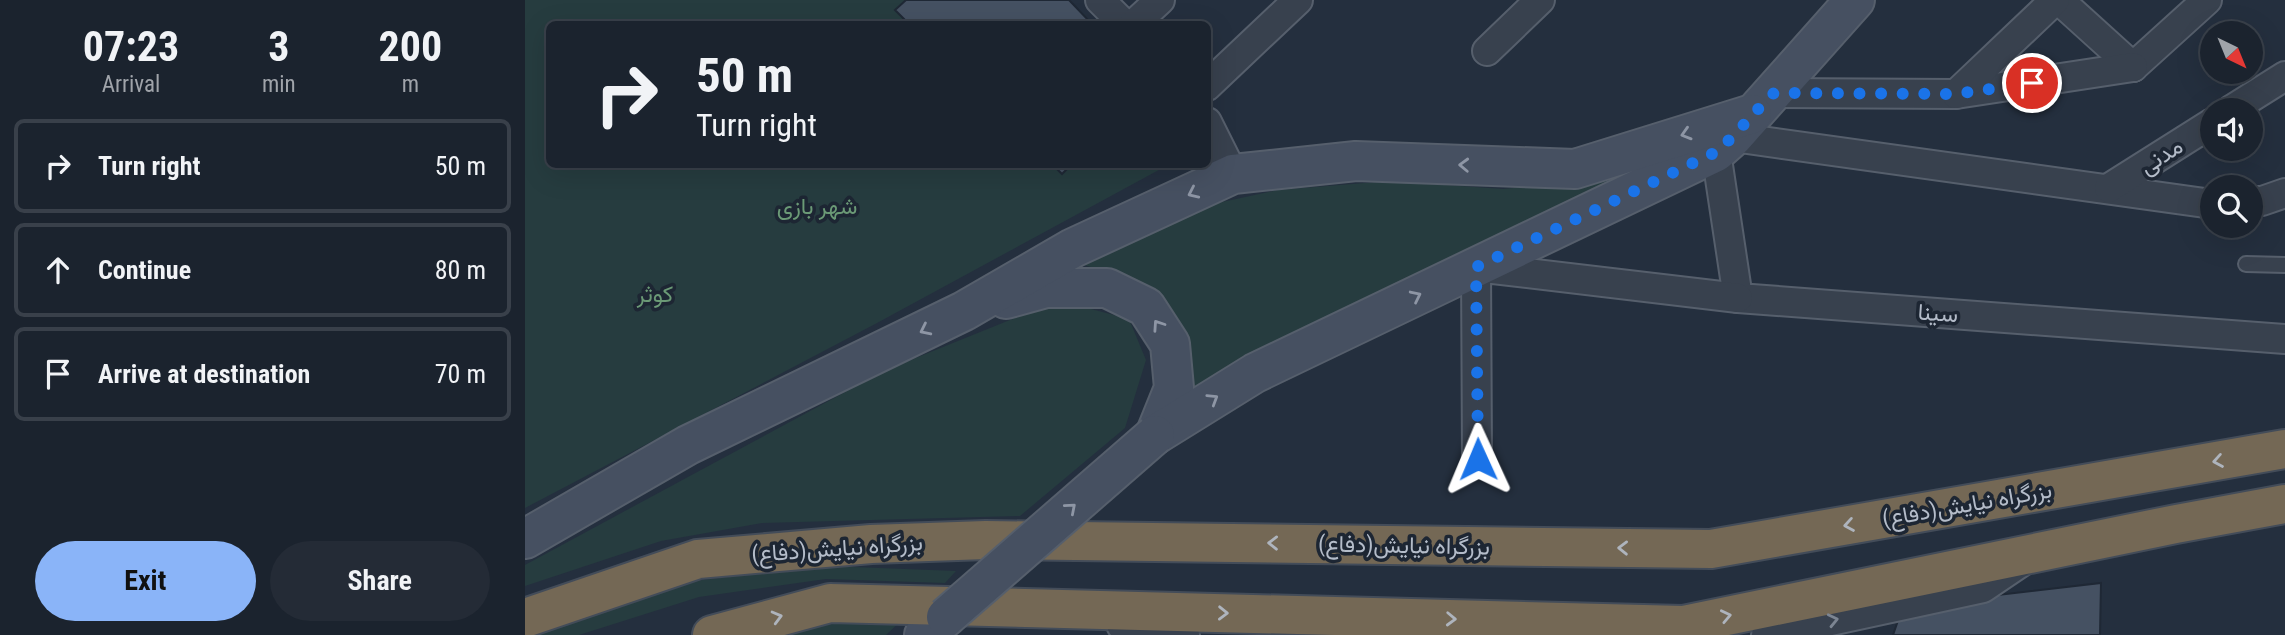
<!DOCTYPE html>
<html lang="en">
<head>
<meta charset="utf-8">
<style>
	:root { --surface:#1b232e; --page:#242b36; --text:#f1f3f6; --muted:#a0a4aa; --line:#39404a; --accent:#8ab4f8 }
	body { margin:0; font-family:"Roboto Condensed",Vazirmatn,sans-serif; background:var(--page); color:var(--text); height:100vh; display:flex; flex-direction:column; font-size:26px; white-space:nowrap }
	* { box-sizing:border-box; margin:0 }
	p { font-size:23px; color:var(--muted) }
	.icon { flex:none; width:38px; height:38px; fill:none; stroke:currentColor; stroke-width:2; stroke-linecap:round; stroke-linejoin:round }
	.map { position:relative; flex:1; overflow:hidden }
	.sheet { display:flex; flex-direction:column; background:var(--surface); width:525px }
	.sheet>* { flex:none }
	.hud { position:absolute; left:21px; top:21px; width:665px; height:147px; border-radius:10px; box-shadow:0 7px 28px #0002,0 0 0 2px var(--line); background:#1b232e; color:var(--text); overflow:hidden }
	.needle { width:46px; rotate:137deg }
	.controls { position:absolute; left:1675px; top:21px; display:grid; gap:14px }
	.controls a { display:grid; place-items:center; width:63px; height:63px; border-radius:50%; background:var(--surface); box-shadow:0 7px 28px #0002,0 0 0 2px var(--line); font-size:35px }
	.pin { position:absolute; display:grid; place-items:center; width:60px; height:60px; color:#fff; margin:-30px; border:4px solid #fff; border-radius:50%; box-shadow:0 2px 7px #0007 }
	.me { position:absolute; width:77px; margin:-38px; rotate:359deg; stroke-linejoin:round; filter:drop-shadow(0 0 5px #0008) }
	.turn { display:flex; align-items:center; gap:24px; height:147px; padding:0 35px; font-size:32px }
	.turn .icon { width:91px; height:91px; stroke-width:2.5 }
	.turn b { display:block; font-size:49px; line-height:60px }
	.eta { display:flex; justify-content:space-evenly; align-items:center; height:119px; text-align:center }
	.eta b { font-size:42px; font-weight:700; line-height:49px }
	.primary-button { display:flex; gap:14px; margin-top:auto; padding:14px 35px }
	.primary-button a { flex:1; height:80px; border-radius:42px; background:var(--accent); color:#111; font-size:28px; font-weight:700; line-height:80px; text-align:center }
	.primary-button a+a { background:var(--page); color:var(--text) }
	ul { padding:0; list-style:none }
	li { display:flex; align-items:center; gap:21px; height:94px; margin:0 14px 10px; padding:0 21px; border:4px solid var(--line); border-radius:10px }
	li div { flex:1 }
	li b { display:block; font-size:26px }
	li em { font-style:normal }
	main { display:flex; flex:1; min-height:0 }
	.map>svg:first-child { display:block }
	.green { fill:#263c3f }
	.building { fill:#455162; stroke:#1f2835; stroke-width:2 }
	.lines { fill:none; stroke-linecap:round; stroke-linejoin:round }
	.lane-casing { stroke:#565f6c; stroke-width:18 }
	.street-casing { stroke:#565f6c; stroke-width:32 }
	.secondary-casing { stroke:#565f6c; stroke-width:42 }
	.highway-casing { stroke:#434c59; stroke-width:42 }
	.lane { stroke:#38414e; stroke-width:14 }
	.street { stroke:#38414e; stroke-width:28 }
	.secondary { stroke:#465061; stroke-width:38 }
	.highway { stroke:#746855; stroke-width:38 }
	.secondary-bridge-casing { stroke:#565f6c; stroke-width:42; stroke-linecap:butt }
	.secondary-bridge { stroke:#465061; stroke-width:38 }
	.oneway { stroke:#8e96a5 }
	.oneway2 { stroke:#aeb4bd }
	.oneway3 { stroke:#7c8592 }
	.route { stroke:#1a73e8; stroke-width:12; stroke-dasharray:0 21.6 }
	.labels { text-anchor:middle; stroke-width:7; stroke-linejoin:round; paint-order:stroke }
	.street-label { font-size:23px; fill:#b4bcc9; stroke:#1d2633 }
	.park-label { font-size:23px; fill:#6b9a76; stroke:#1d2633 }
</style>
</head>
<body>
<main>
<section class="sheet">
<div class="eta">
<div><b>07:23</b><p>Arrival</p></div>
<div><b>3</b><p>min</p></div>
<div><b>200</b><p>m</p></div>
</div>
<ul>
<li><svg class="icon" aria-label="right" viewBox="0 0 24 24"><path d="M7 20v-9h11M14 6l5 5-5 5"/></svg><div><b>Turn right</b></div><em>50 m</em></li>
<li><svg class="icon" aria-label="ahead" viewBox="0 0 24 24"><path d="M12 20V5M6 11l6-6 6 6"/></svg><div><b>Continue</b></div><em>80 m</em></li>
<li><svg class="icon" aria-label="arrive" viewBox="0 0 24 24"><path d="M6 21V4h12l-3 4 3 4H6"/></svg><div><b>Arrive at destination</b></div><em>70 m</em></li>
</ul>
<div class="primary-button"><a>Exit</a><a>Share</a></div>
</section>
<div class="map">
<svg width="1760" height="635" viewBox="0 0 1760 635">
	<rect width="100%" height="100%" fill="#242f3e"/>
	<g class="green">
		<polygon points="0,0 544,0 569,24 24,24 24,164 643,165 352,323 0,508"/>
		<polygon points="1099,177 664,395 606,279 552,263 688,204 753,190 865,181 978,189"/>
		<polygon points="520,306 566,309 604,319 621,360 600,428 495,516 237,523 136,541 0,586 0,565 361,370"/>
		<polygon points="303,566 431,571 420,583 301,579 174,597 54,635 6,635 58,613 177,580"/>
		<polygon points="378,619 361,635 213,635 281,626"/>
	</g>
	<g class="building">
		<polygon points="381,0 544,0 567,24 384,24 370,10"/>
		<polygon points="527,164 547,164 537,174"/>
		<polygon points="1576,583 1575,635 1368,635 1378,606"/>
	</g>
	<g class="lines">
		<g class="lane-casing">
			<polyline id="lane" points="1721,264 1760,265"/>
		</g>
		<g class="street-casing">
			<g id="street">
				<polyline points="575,0 599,24"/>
				<polyline points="1534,0 1608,67"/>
				<polyline points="609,24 635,0"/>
				<polyline points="962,51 1015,0"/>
				<polyline points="1608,67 1682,0"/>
				<polyline points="682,86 773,0"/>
				<polyline points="1249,93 1431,94 1608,67"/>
				<polyline points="1431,94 1530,0"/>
				<polyline points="1706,110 1760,76"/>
				<polyline points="682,122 708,174"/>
				<polyline points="1208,137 1687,204"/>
				<polyline points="1191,152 1213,298 1760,339"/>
				<polyline points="1584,188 1687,123"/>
				<polyline points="1726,201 1737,201 1760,193"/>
				<polyline points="952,459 951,267 1213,298"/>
				<polyline points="596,625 660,635"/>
				<polyline points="1241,635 1458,588 1498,561"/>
			</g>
		</g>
		<g class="secondary-casing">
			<g id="secondary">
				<polyline points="481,299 521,288 582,288 621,307 645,344 649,388 630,435"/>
				<polyline points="630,435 730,373 1191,152 1208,137 1330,0"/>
				<polyline points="0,539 163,445 439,311 548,248 708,174 831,161 1050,169 1227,114"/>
				<polyline points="399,635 421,617"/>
			</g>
		</g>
		<g class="highway-casing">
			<g id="highway">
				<polyline points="0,618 173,559 346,544 461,540 1186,549 1760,449"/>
				<polyline points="187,635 305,603 1158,625 1651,524 1760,504"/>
			</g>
		</g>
		<use href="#lane" class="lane"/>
		<use href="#street" class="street"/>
		<use href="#secondary" class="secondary"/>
		<use href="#highway" class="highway"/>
		<g class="secondary-bridge-casing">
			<polyline id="secondary-bridge" points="421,617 630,435"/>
		</g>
		<use href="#secondary-bridge" class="secondary-bridge"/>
	</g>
	<defs><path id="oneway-chevron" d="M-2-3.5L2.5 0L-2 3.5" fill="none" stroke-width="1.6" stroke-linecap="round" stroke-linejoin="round" transform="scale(1.75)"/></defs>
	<g class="oneway">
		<use href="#oneway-chevron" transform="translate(1161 134) rotate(163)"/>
		<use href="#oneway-chevron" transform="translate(939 165) rotate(-178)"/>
		<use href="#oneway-chevron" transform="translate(668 193) rotate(155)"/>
		<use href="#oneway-chevron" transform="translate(891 296) rotate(-26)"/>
		<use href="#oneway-chevron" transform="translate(633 325) rotate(-124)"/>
		<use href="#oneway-chevron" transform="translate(400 330) rotate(154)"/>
		<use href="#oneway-chevron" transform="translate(688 399) rotate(-32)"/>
		<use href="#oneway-chevron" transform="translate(546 508) rotate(-41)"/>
	</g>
	<g class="oneway2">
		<use href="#oneway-chevron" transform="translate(1693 461) rotate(170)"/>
		<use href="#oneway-chevron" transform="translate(1324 525) rotate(170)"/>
		<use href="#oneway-chevron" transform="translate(748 543) rotate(-179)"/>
		<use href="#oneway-chevron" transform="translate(1098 548) rotate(-179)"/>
		<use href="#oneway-chevron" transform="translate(698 613) rotate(1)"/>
		<use href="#oneway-chevron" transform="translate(1201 616) rotate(-12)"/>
		<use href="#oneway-chevron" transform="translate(252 617) rotate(-15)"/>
		<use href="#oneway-chevron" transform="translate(926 619) rotate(2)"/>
	</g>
	<use class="oneway3" href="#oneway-chevron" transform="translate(1308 620) rotate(-13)"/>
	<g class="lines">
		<path class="route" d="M953,459L951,267L1191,152C1212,134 1229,112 1249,93L1431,94L1507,83"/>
	</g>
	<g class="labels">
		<g class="street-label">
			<text transform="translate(1636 156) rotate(-33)" y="8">مدنی</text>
			<text transform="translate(1413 313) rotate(4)" y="8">سینا</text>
			<text transform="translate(1442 504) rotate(-10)" y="8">بزرگراه نیایش(دفاع)</text>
			<text transform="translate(879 545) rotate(1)" y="8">بزرگراه نیایش(دفاع)</text>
			<text transform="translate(312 548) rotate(-4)" y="8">بزرگراه نیایش(دفاع)</text>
		</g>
		<g class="park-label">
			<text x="292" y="214">شهر بازی</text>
			<text x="130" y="302">کوثر</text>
		</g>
	</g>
</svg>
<div class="controls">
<a><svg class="needle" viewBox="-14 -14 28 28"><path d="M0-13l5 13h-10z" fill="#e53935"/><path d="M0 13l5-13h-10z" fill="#a0a4aa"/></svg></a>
<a><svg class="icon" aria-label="sound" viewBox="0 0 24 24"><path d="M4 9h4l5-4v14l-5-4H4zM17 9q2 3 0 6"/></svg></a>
<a><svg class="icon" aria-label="search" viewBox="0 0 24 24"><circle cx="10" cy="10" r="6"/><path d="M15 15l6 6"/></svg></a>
</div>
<div class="pin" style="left:1507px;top:83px;background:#d93025"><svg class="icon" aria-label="arrive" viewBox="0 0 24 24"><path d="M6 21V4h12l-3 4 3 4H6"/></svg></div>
<svg class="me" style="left:953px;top:459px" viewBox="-20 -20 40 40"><path d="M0-17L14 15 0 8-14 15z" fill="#1a73e8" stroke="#fff" stroke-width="4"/></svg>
<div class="hud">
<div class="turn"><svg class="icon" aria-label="right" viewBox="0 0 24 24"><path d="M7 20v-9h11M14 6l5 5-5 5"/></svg><div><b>50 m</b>Turn right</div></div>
</div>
</div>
</main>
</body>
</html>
